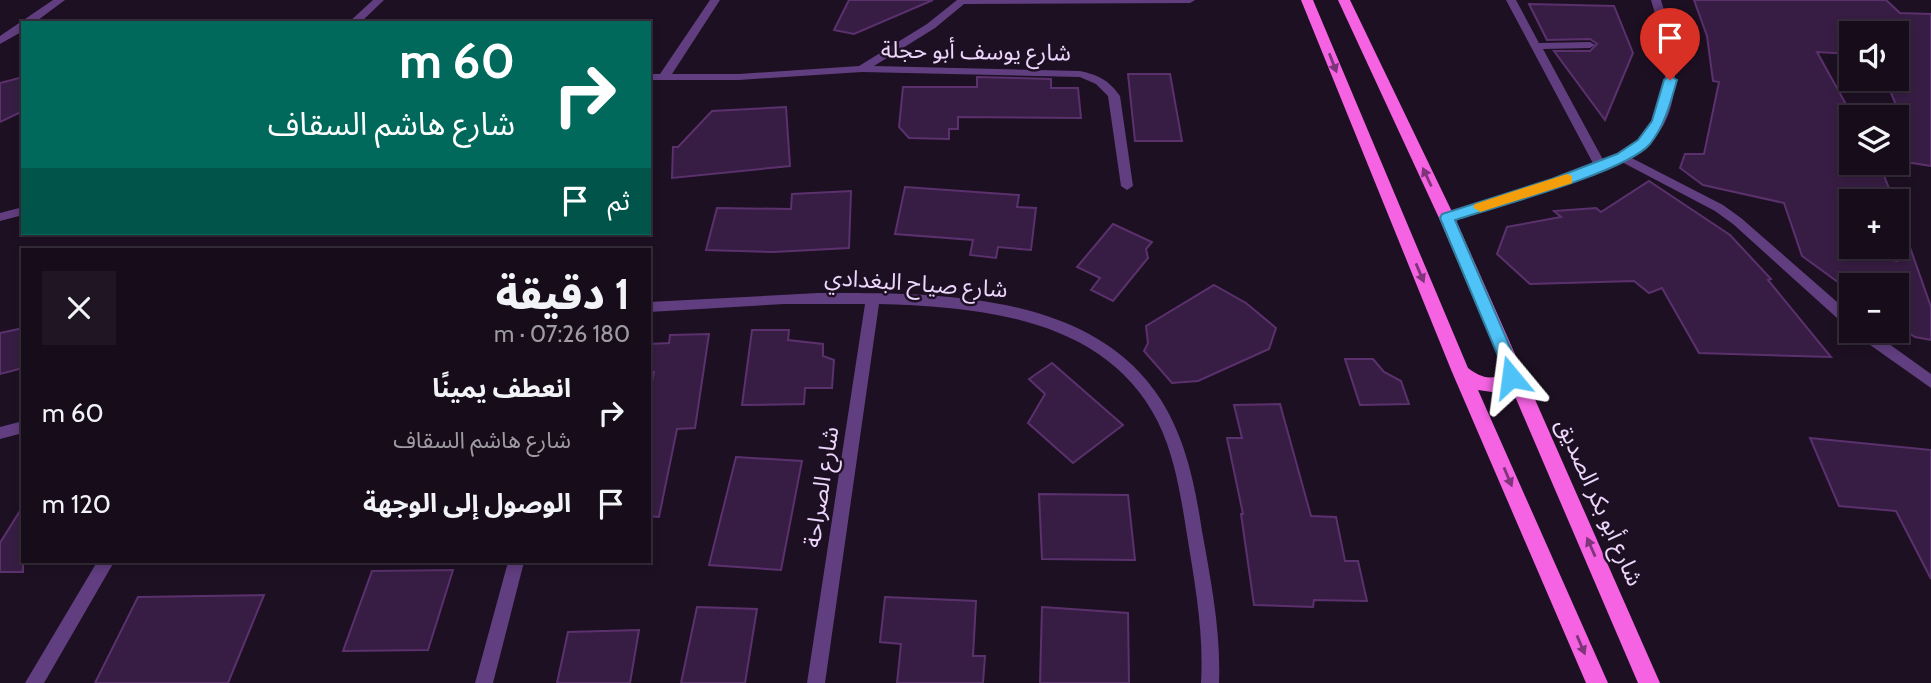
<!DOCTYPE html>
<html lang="ar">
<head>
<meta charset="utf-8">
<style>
	:root { --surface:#160c1a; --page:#1f1523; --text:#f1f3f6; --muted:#9e9ba2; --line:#352c39 }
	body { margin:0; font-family:Cabin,"Noto Sans Arabic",sans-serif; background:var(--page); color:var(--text); direction:rtl; height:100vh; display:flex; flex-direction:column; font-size:26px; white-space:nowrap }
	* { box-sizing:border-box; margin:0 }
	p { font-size:23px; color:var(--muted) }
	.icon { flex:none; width:38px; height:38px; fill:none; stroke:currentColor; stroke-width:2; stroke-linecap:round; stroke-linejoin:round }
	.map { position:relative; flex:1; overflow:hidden; direction:ltr }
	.drawer { position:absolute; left:21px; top:248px; width:630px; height:315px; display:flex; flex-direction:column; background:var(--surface); border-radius:0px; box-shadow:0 4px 10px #0003,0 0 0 2px var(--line); direction:rtl }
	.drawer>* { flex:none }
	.banner { position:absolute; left:21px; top:21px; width:630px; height:214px; border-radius:0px; box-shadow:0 4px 10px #0003,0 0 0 2px var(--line); direction:rtl; background:#00695c; color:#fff; overflow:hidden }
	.fabs { position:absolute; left:1839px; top:21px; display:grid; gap:14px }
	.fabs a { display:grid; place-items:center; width:70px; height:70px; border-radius:0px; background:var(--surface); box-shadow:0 4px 10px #0003,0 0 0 2px var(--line); font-size:35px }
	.pin { position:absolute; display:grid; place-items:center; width:60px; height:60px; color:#fff; margin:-72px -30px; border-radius:50% 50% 50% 0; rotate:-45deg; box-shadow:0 0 7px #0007 }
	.pin .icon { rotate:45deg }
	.me { position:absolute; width:77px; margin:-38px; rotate:344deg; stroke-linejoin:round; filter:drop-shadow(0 0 5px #0008) }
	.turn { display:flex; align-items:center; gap:24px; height:147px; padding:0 21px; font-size:32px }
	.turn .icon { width:91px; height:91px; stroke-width:2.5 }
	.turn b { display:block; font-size:49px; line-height:60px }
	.then { display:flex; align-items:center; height:66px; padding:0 21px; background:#0003; gap:14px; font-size:26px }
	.round { display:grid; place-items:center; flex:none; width:74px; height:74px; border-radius:0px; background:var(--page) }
	.headline { display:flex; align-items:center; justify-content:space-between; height:119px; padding:0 21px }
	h1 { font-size:42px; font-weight:800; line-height:52px }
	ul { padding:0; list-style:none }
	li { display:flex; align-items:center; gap:21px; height:91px; padding:0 21px }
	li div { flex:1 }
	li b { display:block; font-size:26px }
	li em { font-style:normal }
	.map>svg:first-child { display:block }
	.building { fill:#371d43; stroke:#5b316d; stroke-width:2 }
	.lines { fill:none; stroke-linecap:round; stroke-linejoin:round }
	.minor { fill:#613e7f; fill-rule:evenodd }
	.tertiary { fill:#613e7f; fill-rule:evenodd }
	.primary { fill:#f563e3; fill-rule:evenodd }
	.oneway { fill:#7e3579 }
	.route { fill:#4fc3f7; stroke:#337fa1; stroke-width:2 }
	.slow { fill:#f59e0b }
	.labels { text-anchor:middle; stroke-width:5; stroke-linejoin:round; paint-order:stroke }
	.street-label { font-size:23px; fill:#edd5fc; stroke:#1d1023 }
</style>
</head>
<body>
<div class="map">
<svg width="1931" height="683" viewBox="0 0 1931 683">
	<rect width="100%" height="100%" fill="#1d1023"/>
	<g class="building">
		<polygon points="849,0 933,0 854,34 834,30"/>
		<polygon points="1694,0 1886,0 1900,13 1931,14 1931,166 1906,162 1897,135 1897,118 1902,119 1885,79 1897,79 1897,33 1852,33 1852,54 1817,52 1848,108 1852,108 1852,163 1879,163 1894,201 1852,201 1852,249 1897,261 1897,219 1900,219 1931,307 1931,340 1915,337 1897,325 1897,285 1842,285 1802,256 1784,203 1703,185 1680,168 1685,154 1704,154 1719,82 1713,81 1707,36"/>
		<polygon points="1529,4 1614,6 1633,53 1605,120 1554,51 1590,51 1597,44 1590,39 1547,40"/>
		<polygon points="1128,74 1170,74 1182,141 1135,141"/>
		<polygon points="23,77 23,111 0,122 0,83"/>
		<polygon points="977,77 1051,79 1051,88 1078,88 1081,118 958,117 958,129 949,129 949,139 909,138 899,127 903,87 977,87"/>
		<polygon points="786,107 790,166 672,178 673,147 678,147 712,111"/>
		<polygon points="1649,181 1730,235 1771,279 1768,280 1831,357 1699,353 1662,288 1649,293 1634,281 1530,284 1497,254 1507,227 1561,217 1554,211 1596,208 1601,212"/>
		<polygon points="905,187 1019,195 1017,207 1036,208 1031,250 998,247 996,258 970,255 973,240 895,234"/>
		<polygon points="851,191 849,248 773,252 706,250 717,208 791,209 792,194"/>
		<polygon points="1113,224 1152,242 1146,249 1148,258 1113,301 1091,290 1100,278 1077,267"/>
		<polygon points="1214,285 1246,303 1276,328 1269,349 1198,381 1172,383 1144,351 1148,343 1146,326"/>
		<polygon points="23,328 23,368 0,374 0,333"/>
		<polygon points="752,330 789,330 788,340 823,344 823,356 834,360 832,388 805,388 804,404 742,405"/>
		<polygon points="709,334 695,428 677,429 659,517 649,516 649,395 654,372 649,372 649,344 669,343 670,335"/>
		<polygon points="1345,359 1373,359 1384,372 1401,381 1409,404 1360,405"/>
		<polygon points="1052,363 1123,425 1073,463 1028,423 1045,394 1029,379"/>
		<polygon points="1280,404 1311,516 1336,517 1345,561 1358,561 1367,601 1314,600 1313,607 1254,605 1241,514 1243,514 1227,438 1242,438 1234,405"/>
		<polygon points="1810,438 1931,450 1931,579 1896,511 1839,506"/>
		<polygon points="736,457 802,461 781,570 709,565"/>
		<polygon points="1039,494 1128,495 1135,560 1042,559"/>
		<polygon points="23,506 23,572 0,572 0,543"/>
		<polygon points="453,570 428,650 343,651 372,571"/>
		<polygon points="264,595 228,683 95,683 138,597"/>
		<polygon points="885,597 976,601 973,656 985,656 983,683 897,683 901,644 880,642"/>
		<polygon points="697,607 757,609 745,683 681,683"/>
		<polygon points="1042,607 1128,613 1129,683 1040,683"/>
		<polygon points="639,630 630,683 557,683 568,632"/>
	</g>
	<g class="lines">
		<g class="minor">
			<polygon points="53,0 65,0 34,23 23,23 23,31 0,44 0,36"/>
			<polygon points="373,0 384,0 360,23 348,23"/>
			<path d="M710,0H720L672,74H739L859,66L927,24L957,0H1195L1190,3L964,4L935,28L874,66L1080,71C1098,75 1109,80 1120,96L1133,186L1127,190L1121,186L1108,96L1096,84L1080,77L862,72L739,80H649V74H660Z"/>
			<polygon points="1506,0 1516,0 1539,43 1590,42 1595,45 1590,48 1543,49 1607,167 1605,170 1601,171 1595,167"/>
			<polygon points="1622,153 1723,205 1741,218 1852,315 1852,328 1847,327 1733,224 1715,211 1618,160 1616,157 1618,154"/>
			<polygon points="23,207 23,215 0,221 0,213"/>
			<path d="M818,293C933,293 1091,290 1161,400C1186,440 1195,485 1202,531C1211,581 1221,631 1219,683H1201C1204,633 1195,584 1187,535C1181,497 1175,457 1158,422C1106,318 982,307 879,304L825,683H807L865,304H784L649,312V302Z"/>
			<polygon points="1854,331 1871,331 1931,374 1931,388 1856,335"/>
			<polygon points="23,421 23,433 0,439 0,427"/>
			<polygon points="97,562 114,562 44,683 25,683"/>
			<polygon points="508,562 524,562 493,683 475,683"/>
		</g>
		<path class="tertiary" d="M1651,0H1661C1676,48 1689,114 1642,150C1623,165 1597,173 1574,181C1534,196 1492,208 1451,221H1443L1441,218L1443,215C1492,199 1619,169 1649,130C1676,94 1663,39 1651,0Z"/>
		<path class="primary" d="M1301,0H1313L1468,368C1479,376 1490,382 1503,373L1504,369L1439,218L1338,0H1350L1455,218L1660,683H1638L1511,387L1492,392L1478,390L1608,683H1586L1452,372Z"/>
	</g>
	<defs><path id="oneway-solid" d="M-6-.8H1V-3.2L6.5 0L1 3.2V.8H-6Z" transform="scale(1.75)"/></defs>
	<g class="oneway">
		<use href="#oneway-solid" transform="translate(1333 63) rotate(69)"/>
		<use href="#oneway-solid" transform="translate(1427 177) rotate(-115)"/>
		<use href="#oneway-solid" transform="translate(1420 273) rotate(67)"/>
		<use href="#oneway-solid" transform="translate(1508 477) rotate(67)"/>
		<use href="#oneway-solid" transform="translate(1591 547) rotate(-114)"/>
		<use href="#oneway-solid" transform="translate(1581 645) rotate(67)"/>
	</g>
	<path class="route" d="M1670,76L1677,80C1670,104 1665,125 1650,144C1626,172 1495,207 1455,220L1520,370L1516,381H1505L1504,370L1440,218L1442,214L1552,179L1617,154L1638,140L1652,121L1664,80Z"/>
	<polygon class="slow" points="1567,174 1572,176 1572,183 1480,212 1473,207 1475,204"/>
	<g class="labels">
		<g class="street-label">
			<text transform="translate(976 51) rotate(1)" y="8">شارع يوسف أبو حجلة</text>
			<text transform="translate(916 283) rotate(4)" y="8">شارع صياح البغدادي</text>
			<text transform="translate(821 487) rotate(-81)" y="8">شارع الصراحة</text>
			<text transform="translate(1600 502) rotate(66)" y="8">شارع أبو بكر الصديق</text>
		</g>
	</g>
</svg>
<div class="fabs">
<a><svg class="icon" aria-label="sound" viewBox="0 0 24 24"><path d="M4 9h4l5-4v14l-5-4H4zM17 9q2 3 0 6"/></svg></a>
<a><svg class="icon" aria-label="layers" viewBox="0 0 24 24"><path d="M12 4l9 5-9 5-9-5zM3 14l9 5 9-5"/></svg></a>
<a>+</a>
<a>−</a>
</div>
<div class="pin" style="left:1670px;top:80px;background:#d93025"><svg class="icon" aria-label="arrive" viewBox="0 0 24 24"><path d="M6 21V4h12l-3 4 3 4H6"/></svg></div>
<svg class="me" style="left:1511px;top:377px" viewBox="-20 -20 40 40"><path d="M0-17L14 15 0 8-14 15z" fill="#4fc3f7" stroke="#fff" stroke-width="4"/></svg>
<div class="banner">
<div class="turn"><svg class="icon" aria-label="right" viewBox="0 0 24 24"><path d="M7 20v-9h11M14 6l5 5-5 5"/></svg><div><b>60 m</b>شارع هاشم السقاف</div></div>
<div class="then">ثم<svg class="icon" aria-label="arrive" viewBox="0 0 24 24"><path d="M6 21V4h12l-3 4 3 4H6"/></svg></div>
</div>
<section class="drawer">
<div class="headline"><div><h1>1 دقيقة</h1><p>180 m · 07:26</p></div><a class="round"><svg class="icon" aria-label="close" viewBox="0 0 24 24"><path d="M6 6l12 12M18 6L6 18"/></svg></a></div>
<ul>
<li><svg class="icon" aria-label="right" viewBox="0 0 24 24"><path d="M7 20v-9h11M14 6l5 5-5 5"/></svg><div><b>انعطف يمينًا</b><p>شارع هاشم السقاف</p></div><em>60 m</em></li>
<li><svg class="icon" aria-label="arrive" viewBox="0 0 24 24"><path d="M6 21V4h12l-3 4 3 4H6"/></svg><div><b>الوصول إلى الوجهة</b></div><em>120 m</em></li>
</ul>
</section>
</div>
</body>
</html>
